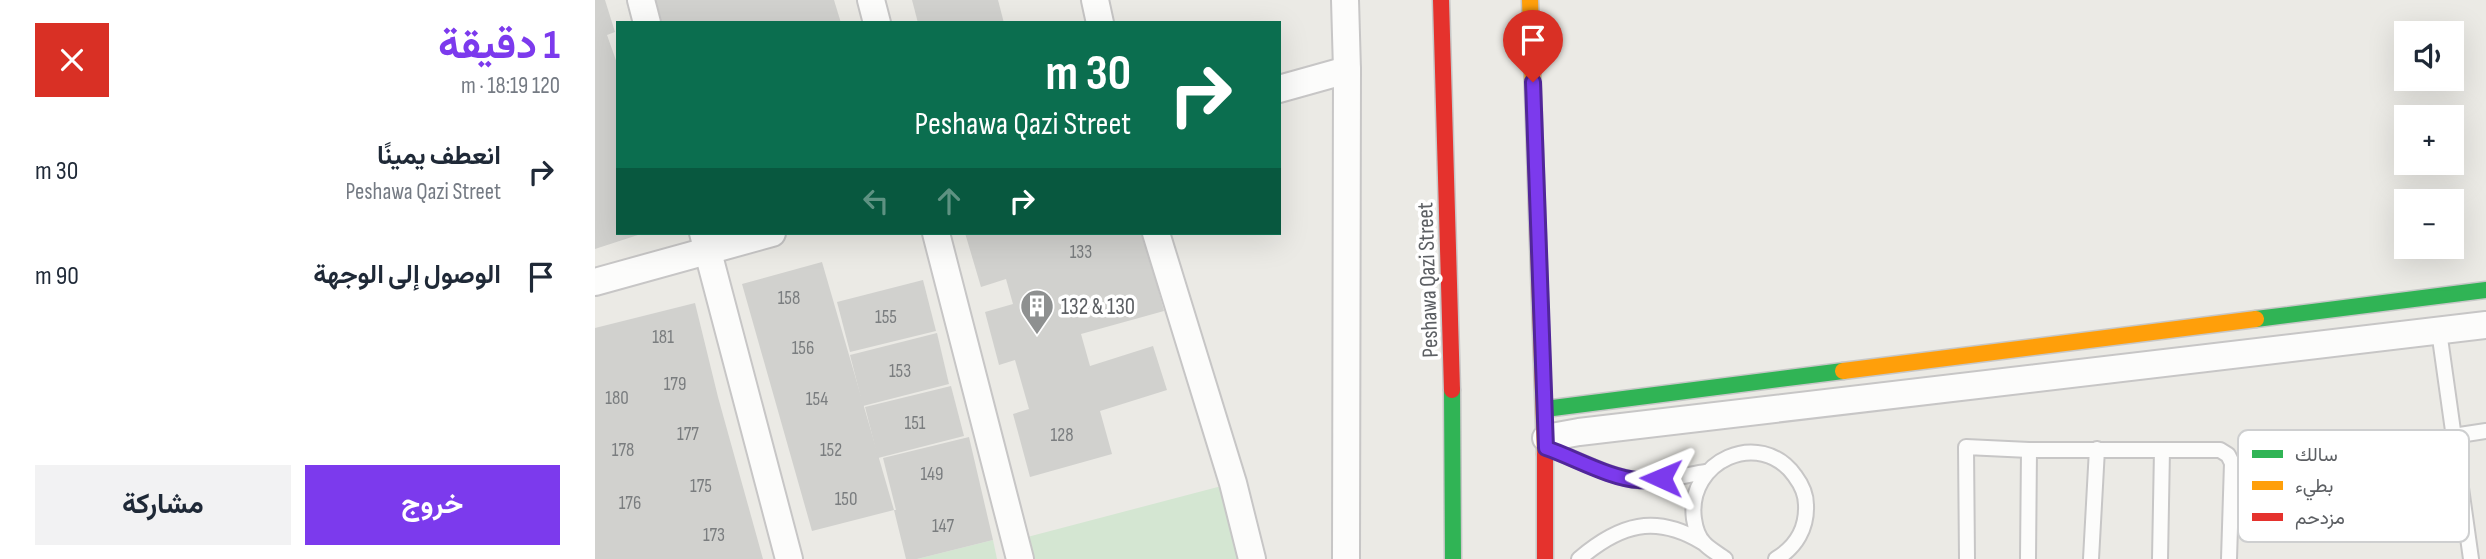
<!DOCTYPE html>
<html lang="ar">
<head>
<meta charset="utf-8">
<style>
	:root { --surface:#fff; --page:#f2f2f3; --text:#1f2937; --muted:#747a83; --accent:#7c3aed }
	body { margin:0; font-family:"Sofia Sans Condensed",Vazirmatn,sans-serif; background:var(--page); color:var(--text); direction:rtl; height:100vh; display:flex; flex-direction:column; font-size:26px; white-space:nowrap }
	* { box-sizing:border-box; margin:0 }
	p { font-size:23px; color:var(--muted) }
	.icon { flex:none; width:38px; height:38px; fill:none; stroke:currentColor; stroke-width:2; stroke-linecap:round; stroke-linejoin:round }
	.map { position:relative; flex:1; overflow:hidden; direction:ltr }
	.side { display:flex; flex-direction:column; background:var(--surface); width:595px }
	.side>* { flex:none }
	.banner { position:absolute; left:21px; top:21px; width:665px; height:214px; border-radius:0px; box-shadow:0 7px 28px #0002; direction:rtl; background:#0b6e4f; color:#fff; overflow:hidden }
	.controls { position:absolute; left:1799px; top:21px; display:grid; gap:14px }
	.controls a { display:grid; place-items:center; width:70px; height:70px; border-radius:0px; background:var(--surface); box-shadow:0 7px 28px #0002; font-size:35px }
	.pin { position:absolute; display:grid; place-items:center; width:60px; height:60px; color:#fff; margin:-72px -30px; border-radius:50% 50% 50% 0; rotate:-45deg; box-shadow:0 0 7px #0007 }
	.pin .icon { rotate:45deg }
	.me { position:absolute; width:77px; margin:-38px; rotate:271deg; stroke-linejoin:round; filter:drop-shadow(0 0 5px #0008) }
	.turn { display:flex; align-items:center; gap:24px; height:147px; padding:0 35px; font-size:32px }
	.turn .icon { width:91px; height:91px; stroke-width:2.5 }
	.turn b { display:block; font-size:49px; line-height:60px }
	.lanes { display:flex; align-items:center; height:66px; padding:0 35px; background:#0003; justify-content:center; gap:35px; direction:ltr }
	.lanes .off { opacity:.35 }
	.round { display:grid; place-items:center; flex:none; width:74px; height:74px; border-radius:0px; background:var(--page) }
	.overview { display:flex; align-items:center; justify-content:space-between; height:119px; padding:0 35px }
	h1 { font-size:42px; font-weight:700; line-height:52px; color:var(--accent) }
	.primary-button { display:flex; gap:14px; margin-top:auto; padding:14px 35px }
	.primary-button a { flex:1; height:80px; border-radius:0px; background:var(--accent); color:#fff; font-size:28px; font-weight:700; line-height:80px; text-align:center }
	.primary-button a+a { background:var(--page); color:var(--text) }
	ul { padding:0; list-style:none }
	li { display:flex; align-items:center; gap:21px; height:105px; padding:0 35px }
	li div { flex:1 }
	li b { display:block; font-size:26px }
	li em { font-style:normal }
	main { display:flex; flex:1; min-height:0 }
	.map>svg:first-child { display:block }
	.green { fill:#d4e6d2 }
	.building { fill:#d1d1ce }
	.lines { fill:none; stroke-linecap:round; stroke-linejoin:round }
	.lane-casing { stroke:#c7c6c6; stroke-width:18 }
	.street-casing { stroke:#c7c6c6; stroke-width:30 }
	.fast-casing { stroke:#c7c7c7; stroke-width:19 }
	.slow-casing { stroke:#c7c7c7; stroke-width:19 }
	.jam-casing { stroke:#c7c7c7; stroke-width:19 }
	.lane { stroke:#fcfcfb; stroke-width:14 }
	.street { stroke:#fcfcfb; stroke-width:26 }
	.fast { stroke:#30b455; stroke-width:16 }
	.slow { stroke:#ff9f0a; stroke-width:16 }
	.jam { stroke:#e5322d; stroke-width:16 }
	.route-casing { stroke:#51269a; stroke-width:18 }
	.route { stroke:#7c3aed; stroke-width:12 }
	.labels { text-anchor:middle; stroke-width:7; stroke-linejoin:round; paint-order:stroke }
	.number-label { font-size:19px; fill:#7a7d7f }
	.street-label { font-size:23px; fill:#5c5f63; stroke:#fff }
	.poi-label { font-size:23px; fill:#5c5f63; stroke:#fff; text-anchor:start }
	.key { fill:#fff; stroke:#cecfd0; stroke-width:2 }
	.key-label { font-size:19px; fill:#5c5f63 }
</style>
</head>
<body>
<main>
<div class="map">
<svg width="1891" height="559" viewBox="0 0 1891 559">
	<rect width="100%" height="100%" fill="#ebeae5"/>
	<g class="green">
		<polygon points="638,483 657,559 425,559 421,540"/>
		<polygon points="398,540 402,559 322,559"/>
	</g>
	<g class="building">
		<polygon points="0,0 10,0 20,32 12,35 23,66 23,233 49,233 0,249"/>
		<polygon points="59,0 239,0 246,23 66,23"/>
		<polygon points="317,0 403,0 409,23 323,23"/>
		<polygon points="370,233 548,233 569,311 486,334 495,366 558,346 572,390 505,411 517,454 435,477 418,414 434,409 420,360 404,365 390,312 418,304 411,279 386,287"/>
		<polygon points="227,262 299,510 301,510 288,458 374,437 398,540 322,559 311,559 299,510 217,531 147,284"/>
		<polygon points="328,280 341,331 255,352 242,302"/>
		<polygon points="100,303 123,397 168,559 0,559 0,328"/>
		<polygon points="342,333 354,384 268,406 255,355"/>
		<polygon points="356,386 369,436 283,458 270,407"/>
	</g>
	<g class="lines">
		<g class="lane-casing">
			<g id="lane">
				<polyline points="1844,331 1876,559"/>
				<polyline points="1858,436 1891,431"/>
				<path d="M951,448C981,458 1009,475 1040,480C1059,483 1091,475 1111,472"/>
				<path d="M984,559C1025,524 1060,514 1107,542"/>
				<path d="M1130,559C1124,554 1114,549 1109,543C1103,537 1100,526 1099,519C1091,461 1165,427 1200,476C1206,484 1211,495 1211,505C1212,528 1201,547 1181,559"/>
				<polyline points="1372,559 1371,447 1434,450 1625,450 1633,455 1637,463 1634,559"/>
				<polyline points="1433,559 1434,450"/>
				<polyline points="1496,559 1502,449"/>
				<polyline points="1565,559 1567,450"/>
			</g>
		</g>
		<g class="street-casing">
			<g id="street">
				<polyline points="46,0 52,23"/>
				<polyline points="276,0 282,23"/>
				<polyline points="500,0 505,23"/>
				<polyline points="750,0 752,70 751,559"/>
				<polyline points="684,89 752,70"/>
				<polyline points="108,233 194,559"/>
				<polyline points="341,233 425,559"/>
				<polyline points="561,233 638,483 657,559"/>
				<polyline points="0,282 177,233"/>
				<polyline points="951,438 984,432 1891,325"/>
			</g>
		</g>
		<g class="fast-casing">
			<g id="fast">
				<polyline points="1661,319 1891,290"/>
				<polyline points="857,390 858,559"/>
				<polyline points="950,409 1248,371"/>
			</g>
		</g>
		<g class="slow-casing">
			<g id="slow">
				<polyline points="935,0 950,454"/>
				<polyline points="1248,371 1661,319"/>
			</g>
		</g>
		<g class="jam-casing">
			<g id="jam">
				<polyline points="846,0 857,390"/>
				<polyline points="950,454 950,559"/>
			</g>
		</g>
		<use href="#lane" class="lane"/>
		<use href="#street" class="street"/>
		<use href="#fast" class="fast"/>
		<use href="#slow" class="slow"/>
		<use href="#jam" class="jam"/>
	</g>
	<g class="lines">
		<g class="route-casing">
			<path id="route" d="M938,82L951,448C978,457 1016,479 1044,480C1051,481 1059,479 1066,478"/>
		</g>
		<use href="#route" class="route"/>
	</g>
	<defs>
		<g id="building-pin" transform="scale(1.75)"><path d="M0 17L-7.5 6A9.5 9.5 0 1 1 7.5 6Z" fill="#8e9090" stroke="#fff"/><path d="M-4-6H4V6H1V3H-1V6H-4ZM-2.5-4.3h1.7v1.8h-1.7ZM.8-4.3h1.7v1.8H.8ZM-2.5-1h1.7V.8h-1.7ZM.8-1h1.7V.8H.8Z" fill="#fff"/></g>
	</defs>
	<g fill-rule="evenodd">
		<use href="#building-pin" x="442" y="306"/>
	</g>
	<g class="labels">
		<g class="number-label">
			<text x="486" y="258">133</text>
			<text x="194" y="304">158</text>
			<text x="291" y="323">155</text>
			<text x="68" y="343">181</text>
			<text x="208" y="354">156</text>
			<text x="305" y="377">153</text>
			<text x="80" y="390">179</text>
			<text x="22" y="404">180</text>
			<text x="222" y="405">154</text>
			<text x="320" y="429">151</text>
			<text x="93" y="440">177</text>
			<text x="467" y="441">128</text>
			<text x="28" y="456">178</text>
			<text x="236" y="456">152</text>
			<text x="337" y="480">149</text>
			<text x="106" y="492">175</text>
			<text x="251" y="505">150</text>
			<text x="35" y="509">176</text>
			<text x="348" y="532">147</text>
			<text x="119" y="541">173</text>
		</g>
		<g class="street-label">
			<text transform="translate(832 280) rotate(-92)" y="8">Peshawa Qazi Street</text>
		</g>
		<g class="poi-label">
			<text x="466" y="314">132 &amp; 130</text>
		</g>
	</g>
	<rect x="1643" y="430" width="231" height="112" rx="10" class="key"/>
	<rect x="1657" y="450" width="31" height="8" fill="#30b455"/>
	<rect x="1657" y="481" width="31" height="9" fill="#ff9f0a"/>
	<rect x="1657" y="513" width="31" height="8" fill="#e5322d"/>
	<g class="key-label">
		<text x="1700" y="461">سالك</text>
		<text x="1700" y="492">بطيء</text>
		<text x="1700" y="524">مزدحم</text>
	</g>
</svg>
<div class="controls">
<a><svg class="icon" aria-label="sound" viewBox="0 0 24 24"><path d="M4 9h4l5-4v14l-5-4H4zM17 9q2 3 0 6"/></svg></a>
<a>+</a>
<a>−</a>
</div>
<div class="pin" style="left:938px;top:82px;background:#d93025"><svg class="icon" aria-label="arrive" viewBox="0 0 24 24"><path d="M6 21V4h12l-3 4 3 4H6"/></svg></div>
<svg class="me" style="left:1066px;top:478px" viewBox="-20 -20 40 40"><path d="M0-17L14 15 0 8-14 15z" fill="#7c3aed" stroke="#fff" stroke-width="4"/></svg>
<div class="banner">
<div class="turn"><svg class="icon" aria-label="right" viewBox="0 0 24 24"><path d="M7 20v-9h11M14 6l5 5-5 5"/></svg><div><b>30 m</b>Peshawa Qazi Street</div></div>
<div class="lanes"><svg class="icon off" aria-label="left" viewBox="0 0 24 24"><path d="M17 20v-9H6M10 6l-5 5 5 5"/></svg><svg class="icon off" aria-label="ahead" viewBox="0 0 24 24"><path d="M12 20V5M6 11l6-6 6 6"/></svg><svg class="icon" aria-label="right" viewBox="0 0 24 24"><path d="M7 20v-9h11M14 6l5 5-5 5"/></svg></div>
</div>
</div>
<section class="side">
<div class="overview"><div><h1>1 دقيقة</h1><p>120 m · 18:19</p></div><a class="round" style="background:#d93025;color:#fff"><svg class="icon" aria-label="close" viewBox="0 0 24 24"><path d="M6 6l12 12M18 6L6 18"/></svg></a></div>
<ul>
<li><svg class="icon" aria-label="right" viewBox="0 0 24 24"><path d="M7 20v-9h11M14 6l5 5-5 5"/></svg><div><b>انعطف يمينًا</b><p>Peshawa Qazi Street</p></div><em>30 m</em></li>
<li><svg class="icon" aria-label="arrive" viewBox="0 0 24 24"><path d="M6 21V4h12l-3 4 3 4H6"/></svg><div><b>الوصول إلى الوجهة</b></div><em>90 m</em></li>
</ul>
<div class="primary-button"><a>خروج</a><a>مشاركة</a></div>
</section>
</main>
</body>
</html>
